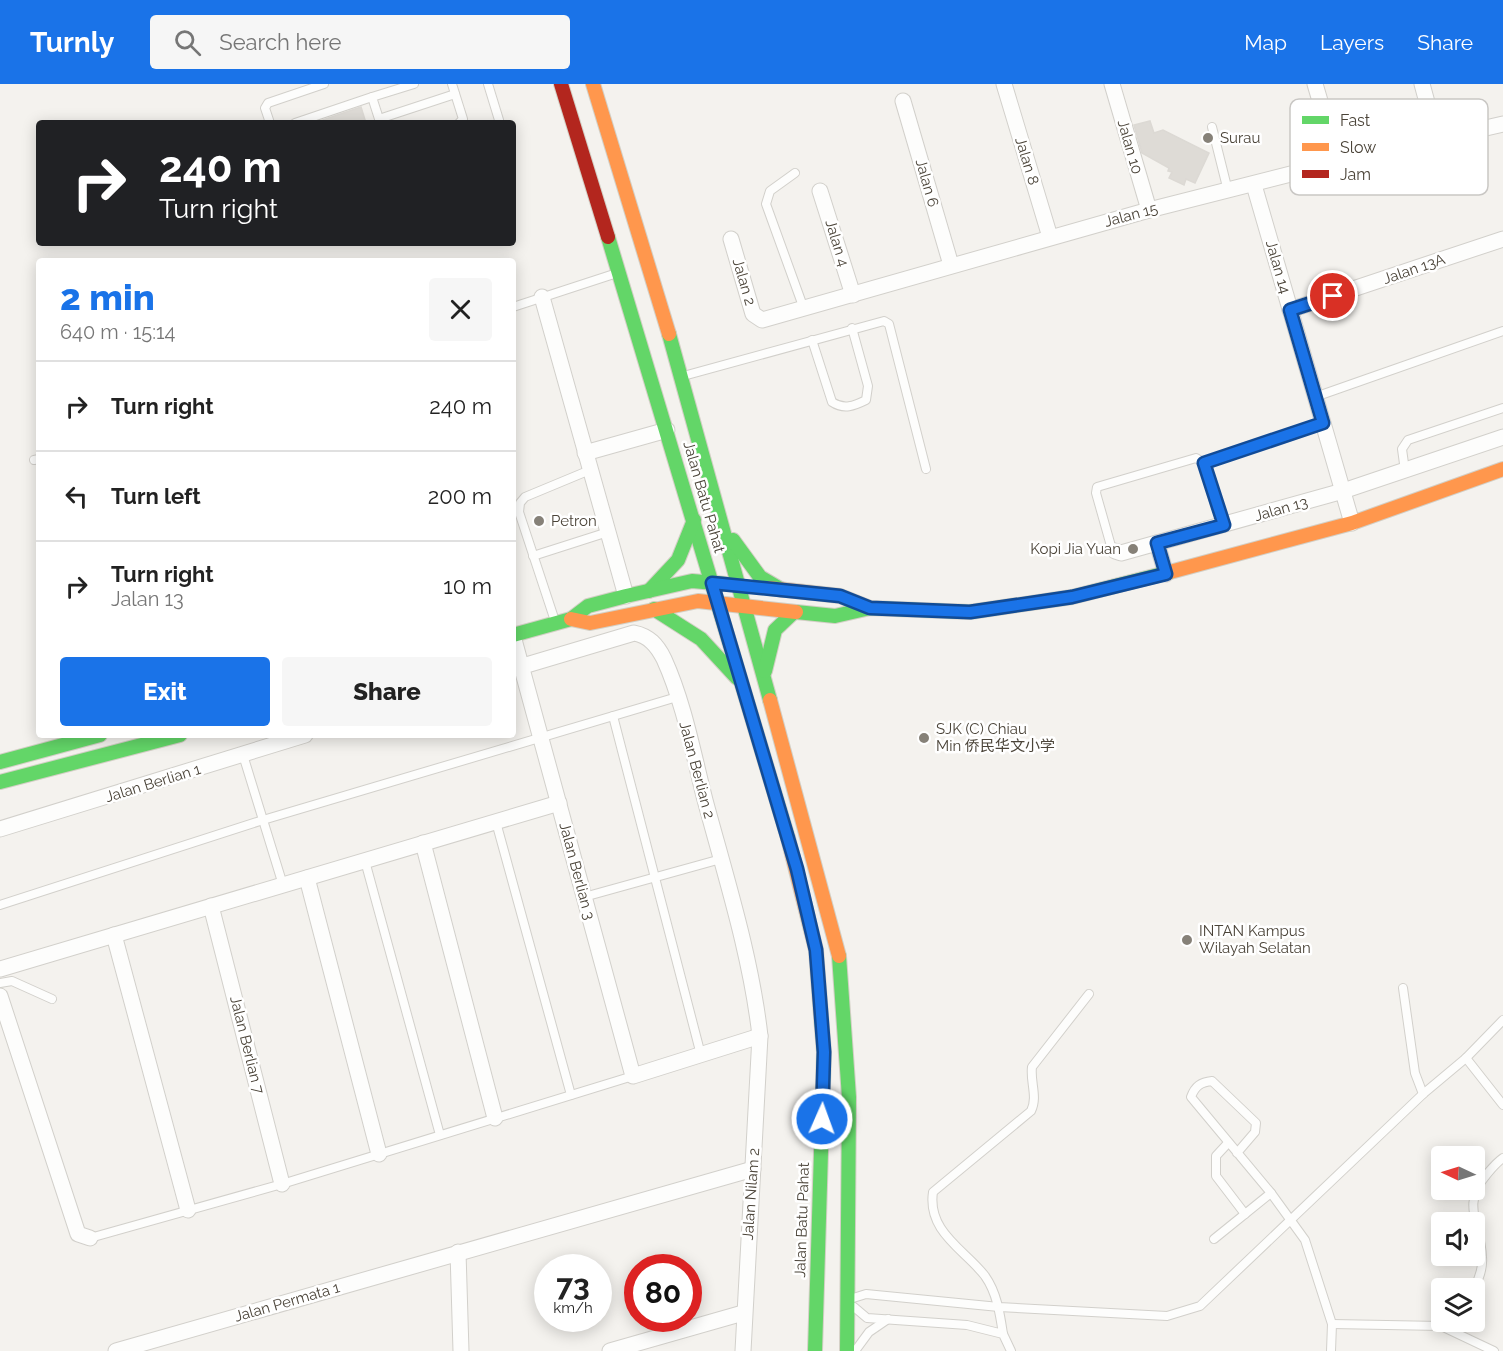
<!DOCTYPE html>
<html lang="en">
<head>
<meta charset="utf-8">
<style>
	:root { --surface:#fff; --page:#f6f6f6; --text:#222; --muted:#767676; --line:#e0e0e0; --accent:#1a73e8 }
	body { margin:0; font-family:Raleway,"Noto Sans SC",sans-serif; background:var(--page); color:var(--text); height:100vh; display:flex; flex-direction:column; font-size:22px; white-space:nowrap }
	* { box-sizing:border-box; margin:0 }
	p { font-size:20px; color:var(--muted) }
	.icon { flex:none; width:33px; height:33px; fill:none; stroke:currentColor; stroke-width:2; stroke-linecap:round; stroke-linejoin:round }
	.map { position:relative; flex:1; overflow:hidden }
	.details { position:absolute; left:36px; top:174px; width:480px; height:480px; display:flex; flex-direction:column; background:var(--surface); border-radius:6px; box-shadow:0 3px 15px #0003 }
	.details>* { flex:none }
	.hud { position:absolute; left:36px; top:36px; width:480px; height:126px; border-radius:6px; box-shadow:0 3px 15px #0003; background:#202124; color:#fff; overflow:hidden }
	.needle { width:39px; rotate:274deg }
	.controls { position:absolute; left:1431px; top:1062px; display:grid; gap:12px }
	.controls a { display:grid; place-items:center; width:54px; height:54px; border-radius:6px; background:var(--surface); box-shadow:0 3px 15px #0003; font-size:30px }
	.speed { position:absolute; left:534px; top:1170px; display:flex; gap:12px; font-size:30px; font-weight:700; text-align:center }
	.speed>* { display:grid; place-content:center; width:78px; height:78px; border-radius:50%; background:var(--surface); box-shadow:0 3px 15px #0003; line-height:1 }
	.speed small { font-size:15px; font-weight:400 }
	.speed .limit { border:9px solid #d22; background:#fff; color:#111 }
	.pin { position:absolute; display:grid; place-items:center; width:51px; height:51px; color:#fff; margin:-26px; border:3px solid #fff; border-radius:50%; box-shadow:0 2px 6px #0007 }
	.me { position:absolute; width:66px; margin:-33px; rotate:2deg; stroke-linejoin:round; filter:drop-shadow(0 0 4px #0008) }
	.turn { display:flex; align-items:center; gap:21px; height:126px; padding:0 24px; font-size:27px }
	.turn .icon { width:78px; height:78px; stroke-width:2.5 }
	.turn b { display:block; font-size:42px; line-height:51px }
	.round { display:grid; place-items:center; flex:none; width:63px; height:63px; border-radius:6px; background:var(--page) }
	.overview { display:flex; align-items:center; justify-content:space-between; height:102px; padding:0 24px }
	h1 { font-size:36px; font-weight:800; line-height:45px; color:var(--accent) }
	.cta { display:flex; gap:12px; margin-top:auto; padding:12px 24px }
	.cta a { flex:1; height:69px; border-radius:6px; background:var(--accent); color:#fff; font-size:24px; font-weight:800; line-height:69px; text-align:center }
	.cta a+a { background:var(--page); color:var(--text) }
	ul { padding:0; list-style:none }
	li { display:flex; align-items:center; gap:18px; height:90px; padding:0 24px; border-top:2px solid var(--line) }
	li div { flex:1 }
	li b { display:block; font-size:22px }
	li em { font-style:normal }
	header { display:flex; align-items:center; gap:36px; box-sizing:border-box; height:84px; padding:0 30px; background:var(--accent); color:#fff }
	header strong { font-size:28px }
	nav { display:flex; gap:33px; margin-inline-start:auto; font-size:21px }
	.search { width:420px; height:54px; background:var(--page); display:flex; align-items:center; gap:15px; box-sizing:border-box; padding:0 21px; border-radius:6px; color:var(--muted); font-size:22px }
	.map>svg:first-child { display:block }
	.building { fill:#dedbd6; stroke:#dcd9d4; stroke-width:1.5 }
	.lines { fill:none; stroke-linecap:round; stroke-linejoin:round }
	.lane-casing { stroke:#d2d0cb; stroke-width:10 }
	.street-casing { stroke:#d2d0cb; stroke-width:17 }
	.fast-casing { stroke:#d3cfc5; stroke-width:16 }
	.slow-casing { stroke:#d3cfc5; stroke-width:16 }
	.jam-casing { stroke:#d3cfc5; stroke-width:16 }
	.lane { stroke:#fdfdfc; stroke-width:8 }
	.street { stroke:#fdfdfc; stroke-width:15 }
	.fast { stroke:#63d668; stroke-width:14 }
	.slow { stroke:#ff974d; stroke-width:14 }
	.jam { stroke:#b3261e; stroke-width:14 }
	.route-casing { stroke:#114b97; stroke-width:15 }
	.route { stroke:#1a73e8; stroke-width:10 }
	.poi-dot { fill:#868178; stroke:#fff; stroke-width:2 }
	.labels { text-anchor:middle; stroke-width:5; stroke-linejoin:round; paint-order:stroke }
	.poi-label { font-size:15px; fill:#4b4439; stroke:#fff; text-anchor:start }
	.street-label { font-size:15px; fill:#4b4439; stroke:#fff }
	.key { fill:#fff; stroke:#c9c7c4; stroke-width:1.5 }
	.key-label { font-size:16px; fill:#4b4439 }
</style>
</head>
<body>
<header>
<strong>Turnly</strong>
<div class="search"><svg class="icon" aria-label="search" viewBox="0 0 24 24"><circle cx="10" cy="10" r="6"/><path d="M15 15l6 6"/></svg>Search here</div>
<nav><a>Map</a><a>Layers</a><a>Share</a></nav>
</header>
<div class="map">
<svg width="1503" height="1267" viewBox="0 0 1503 1267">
	<rect width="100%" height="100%" fill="#f4f2ee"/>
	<g class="building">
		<polygon points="361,23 366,39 314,39"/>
		<polygon points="1150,37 1154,49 1163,46 1209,69 1195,99 1186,95 1184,101 1169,94 1172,88 1168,87 1169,84 1142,69 1134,41"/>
	</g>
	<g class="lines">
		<g class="lane-casing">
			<g id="lane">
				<polyline points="452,0 463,35 459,39"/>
				<polyline points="488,0 499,36"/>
				<polyline points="379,35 455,10"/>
				<polyline points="380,38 372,13 414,0"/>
				<polyline points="270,39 265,24 268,19 324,0"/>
				<polyline points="295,39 372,13"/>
				<polyline points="1212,43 1228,107"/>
				<polyline points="795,89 770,107 766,120 804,225"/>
				<polyline points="513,223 614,190"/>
				<path d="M812,256L832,318C844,326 854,322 866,316L868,302L852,244"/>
				<polyline points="687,291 884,237 889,240 926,385"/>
				<polyline points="1315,313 1503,247"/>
				<polyline points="34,376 39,375"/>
				<polyline points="1204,379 1323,339"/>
				<polyline points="1405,387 1402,365 1408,356 1503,324"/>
				<polyline points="1115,467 1111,462 1096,409 1097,403 1196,374 1204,379 1224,441"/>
				<polyline points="533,472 608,448"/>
				<polyline points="555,537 519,428 520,419 525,413 590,386"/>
				<polyline points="613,632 701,971"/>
				<polyline points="243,671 283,801"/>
				<polyline points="496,738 571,1011"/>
				<polyline points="365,777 440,1051"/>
				<polyline points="584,813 721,775"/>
				<polyline points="0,821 263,736 677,613"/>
				<polyline points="0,899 12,897 52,915"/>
				<polyline points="1403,904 1415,989 1423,1010"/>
				<polyline points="1466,974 1503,1021"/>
				<polyline points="1228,1059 1216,1072 1216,1092 1245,1130"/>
				<path d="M1237,1069L1255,1048L1256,1039L1212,997C1201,998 1195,1002 1191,1013L1271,1109L1305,1156L1332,1240L1331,1267"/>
				<polyline points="90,1154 282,1100 633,992"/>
				<polyline points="1214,1155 1271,1109"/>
				<path d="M1474,1204C1479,1195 1483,1184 1482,1173C1481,1140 1460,1121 1487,1090C1492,1084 1497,1078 1503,1074"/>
				<polyline points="850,1215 866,1210 999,1223 1167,1232 1200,1222 1423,1010 1466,974 1503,936"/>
				<polyline points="854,1223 867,1234 967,1241 1003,1250 1011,1267"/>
				<polyline points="1332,1240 1441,1242 1494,1267"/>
				<polyline points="1453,1246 1457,1238"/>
				<path d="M1003,1250C1000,1230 997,1209 985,1192C965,1166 927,1148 933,1108L1031,1027C1038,1013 1030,998 1032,983L1089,910"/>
				<polyline points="855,1267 869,1248 888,1235"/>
			</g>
		</g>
		<g class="street-casing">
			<g id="street">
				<polyline points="1004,0 1050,153"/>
				<polyline points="1112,0 1149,126"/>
				<polyline points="1315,0 1338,78"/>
				<polyline points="1422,0 1437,55"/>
				<polyline points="903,17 951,181"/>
				<polyline points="1254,101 1352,439"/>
				<polyline points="820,107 853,211"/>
				<polyline points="731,155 753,230 762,236 1149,126 1338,78 1503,40"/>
				<polyline points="542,213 626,512"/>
				<polyline points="1290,226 1503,155"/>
				<polyline points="585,369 667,346"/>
				<polyline points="1157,459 1166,490"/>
				<polyline points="1115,467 1121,469 1343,407 1503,353"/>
				<polyline points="513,552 633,992 760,952"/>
				<path d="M513,585L634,549C649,552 657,561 664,575C684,619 693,669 705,716C726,794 751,872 760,952L743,1267"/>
				<polyline points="0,745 305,651"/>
				<polyline points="423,759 495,1034"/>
				<polyline points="307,794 379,1070"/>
				<polyline points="211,822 282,1100"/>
				<polyline points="114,851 188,1126"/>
				<polyline points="0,885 559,719"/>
				<polyline points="0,912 78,1150 90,1154"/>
				<polyline points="458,1168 461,1267"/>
				<polyline points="116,1267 753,1085"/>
				<polyline points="610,1267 743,1229"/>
			</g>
		</g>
		<g class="fast-casing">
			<g id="fast">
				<polyline points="608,153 788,754"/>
				<polyline points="669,250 770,616"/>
				<polyline points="733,456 760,493 782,506"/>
				<polyline points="649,507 678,476 694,436"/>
				<polyline points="654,525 701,555 737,594"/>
				<polyline points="796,528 835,532 870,524 970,528 1072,513 1170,488"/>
				<polyline points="513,551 571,535 588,522 626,512 692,497 726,500"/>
				<polyline points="765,587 775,546 793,529"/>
				<polyline points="0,678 100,651"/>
				<polyline points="0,698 180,651"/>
				<polyline points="839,872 849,1013 847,1267"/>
				<polyline points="815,1267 824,968 821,932"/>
			</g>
		</g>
		<g class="slow-casing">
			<g id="slow">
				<polyline points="593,0 669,250"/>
				<polyline points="1170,488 1352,439 1503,385"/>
				<polyline points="769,504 840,512 870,524"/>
				<polyline points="571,535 590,539 698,517 796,528"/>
				<polyline points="770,616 839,872"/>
				<polyline points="788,754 816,866 821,932"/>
			</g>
		</g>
		<g class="jam-casing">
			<polyline id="jam" points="561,0 608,153"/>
		</g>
		<use href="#lane" class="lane"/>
		<use href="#street" class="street"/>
		<use href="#fast" class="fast"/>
		<use href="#slow" class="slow"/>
		<use href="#jam" class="jam"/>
	</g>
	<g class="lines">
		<g class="route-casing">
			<polyline id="route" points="822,1035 824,968 816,866 797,785 712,499 840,512 870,524 970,528 1072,513 1166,490 1157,459 1224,441 1204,379 1323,339 1290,226 1333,212"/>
		</g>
		<use href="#route" class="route"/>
	</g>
	<g class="poi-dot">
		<circle cx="1208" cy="54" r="6"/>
		<circle cx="539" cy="437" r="6"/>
		<circle cx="1133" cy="465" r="6"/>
		<circle cx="924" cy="654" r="6"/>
		<circle cx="1187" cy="856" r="6"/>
	</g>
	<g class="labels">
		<g class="poi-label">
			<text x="1220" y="59">Surau</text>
			<text x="551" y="442">Petron</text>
			<text x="1121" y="470" text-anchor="end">Kopi Jia Yuan</text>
			<text x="936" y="650">SJK (C) Chiau<tspan x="936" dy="17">Min 侨民华文小学</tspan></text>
			<text x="1199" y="852">INTAN Kampus<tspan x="1199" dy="17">Wilayah Selatan</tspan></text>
		</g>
		<g class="street-label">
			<text transform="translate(1130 63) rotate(74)" y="5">Jalan 10</text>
			<text transform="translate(1027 77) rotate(73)" y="5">Jalan 8</text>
			<text transform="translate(927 99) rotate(74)" y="5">Jalan 6</text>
			<text transform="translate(1131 131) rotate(-15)" y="5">Jalan 15</text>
			<text transform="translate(837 159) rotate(73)" y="5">Jalan 4</text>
			<text transform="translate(1278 183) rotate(74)" y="5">Jalan 14</text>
			<text transform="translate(1414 185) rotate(-19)" y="5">Jalan 13A</text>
			<text transform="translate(744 198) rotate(74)" y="5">Jalan 2</text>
			<text transform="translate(704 413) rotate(74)" y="5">Jalan Batu Pahat</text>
			<text transform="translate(1281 425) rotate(-16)" y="5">Jalan 13</text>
			<text transform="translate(697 686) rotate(75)" y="5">Jalan Berlian 2</text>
			<text transform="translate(153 699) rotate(-17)" y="5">Jalan Berlian 1</text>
			<text transform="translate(577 787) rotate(75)" y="5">Jalan Berlian 3</text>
			<text transform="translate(247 961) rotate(76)" y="5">Jalan Berlian 7</text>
			<text transform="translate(751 1110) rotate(-86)" y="5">Jalan Nilam 2</text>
			<text transform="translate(802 1136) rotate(-88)" y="5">Jalan Batu Pahat</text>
			<text transform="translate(287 1218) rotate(-16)" y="5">Jalan Permata 1</text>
		</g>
	</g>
	<rect x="1290" y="15" width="198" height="96" rx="9" class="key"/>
	<rect x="1302" y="32" width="27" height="8" fill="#63d668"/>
	<rect x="1302" y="59" width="27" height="8" fill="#ff974d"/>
	<rect x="1302" y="86" width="27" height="8" fill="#b3261e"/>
	<g class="key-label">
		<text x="1340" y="42">Fast</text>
		<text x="1340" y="69">Slow</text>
		<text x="1340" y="96">Jam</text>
	</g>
</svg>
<div class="controls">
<a><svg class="needle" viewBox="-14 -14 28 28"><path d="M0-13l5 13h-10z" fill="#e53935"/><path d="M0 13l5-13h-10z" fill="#767676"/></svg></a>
<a><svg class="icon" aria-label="sound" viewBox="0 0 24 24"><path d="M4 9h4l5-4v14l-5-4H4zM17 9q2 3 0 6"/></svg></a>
<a><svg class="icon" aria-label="layers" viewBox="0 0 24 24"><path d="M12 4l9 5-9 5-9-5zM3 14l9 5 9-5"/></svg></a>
</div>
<div class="speed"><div>73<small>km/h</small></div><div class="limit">80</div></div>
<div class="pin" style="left:1333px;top:212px;background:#d93025"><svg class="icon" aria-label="arrive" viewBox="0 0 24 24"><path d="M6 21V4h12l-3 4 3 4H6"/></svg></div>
<svg class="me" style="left:822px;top:1035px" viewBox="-20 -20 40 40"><circle r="17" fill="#1a73e8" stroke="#fff" stroke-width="3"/><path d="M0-11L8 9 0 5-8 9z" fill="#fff"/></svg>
<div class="hud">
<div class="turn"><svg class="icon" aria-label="right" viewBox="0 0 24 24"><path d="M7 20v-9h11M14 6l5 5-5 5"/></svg><div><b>240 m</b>Turn right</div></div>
</div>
<section class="details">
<div class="overview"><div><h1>2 min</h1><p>640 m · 15:14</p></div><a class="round"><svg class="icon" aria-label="close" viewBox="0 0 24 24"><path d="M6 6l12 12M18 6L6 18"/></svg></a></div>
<ul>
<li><svg class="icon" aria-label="right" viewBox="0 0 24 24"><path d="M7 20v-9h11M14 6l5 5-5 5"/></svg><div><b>Turn right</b></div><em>240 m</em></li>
<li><svg class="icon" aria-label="left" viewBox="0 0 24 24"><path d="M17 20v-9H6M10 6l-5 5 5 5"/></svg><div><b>Turn left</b></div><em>200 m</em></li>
<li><svg class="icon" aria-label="right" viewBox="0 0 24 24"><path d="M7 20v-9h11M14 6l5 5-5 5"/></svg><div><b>Turn right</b><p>Jalan 13</p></div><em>10 m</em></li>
</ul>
<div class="cta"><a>Exit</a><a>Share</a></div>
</section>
</div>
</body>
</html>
